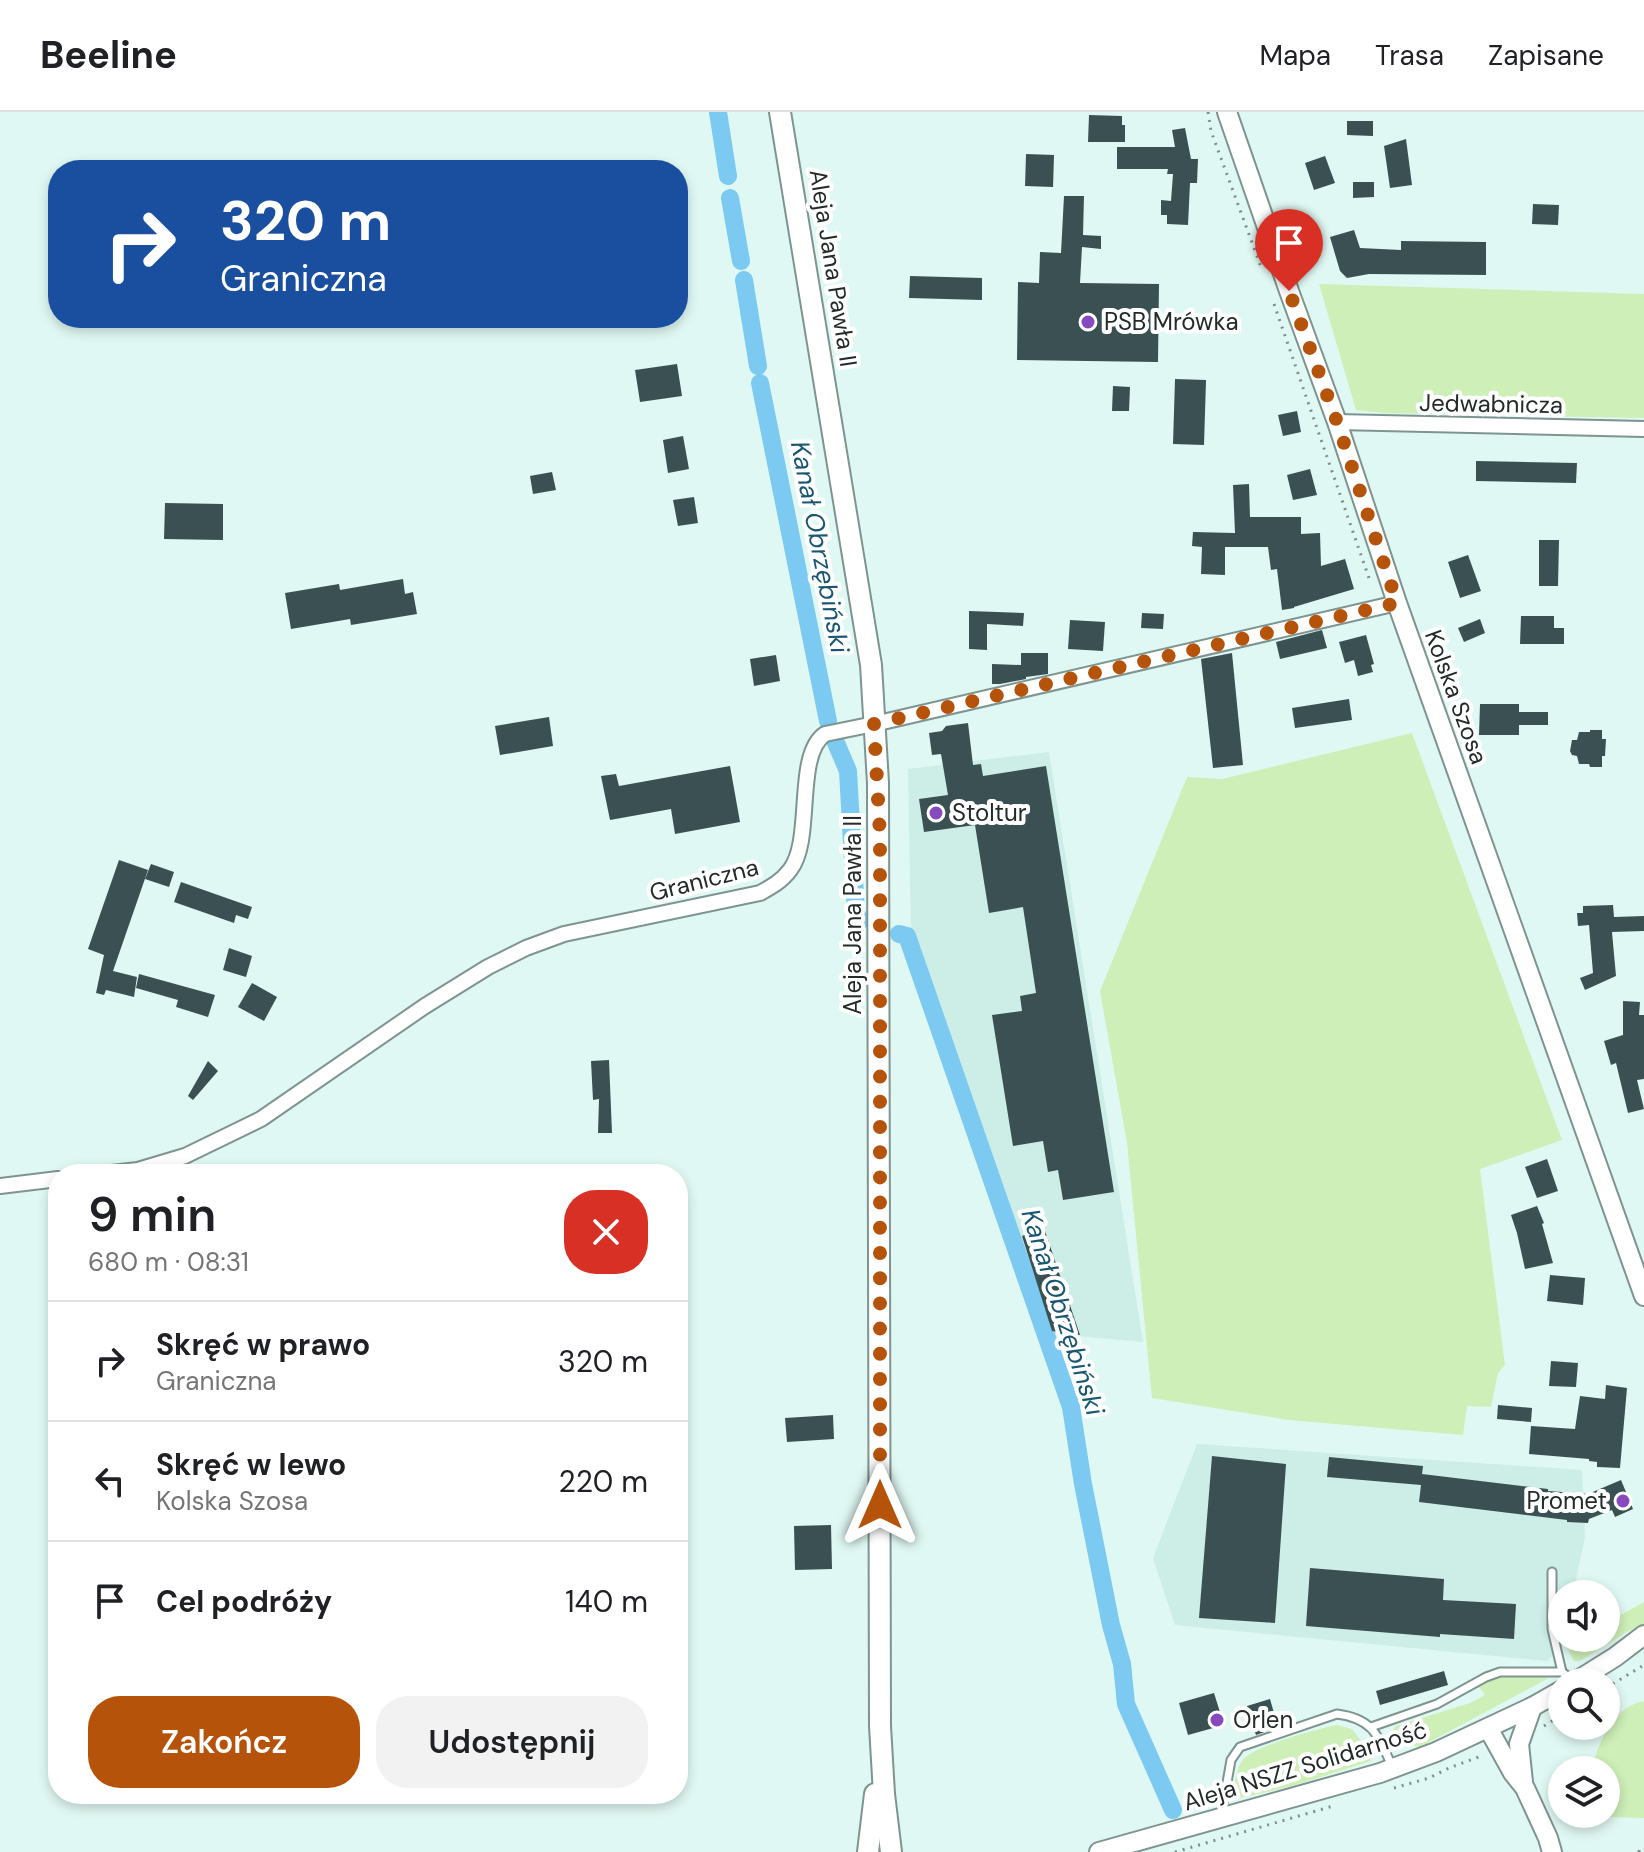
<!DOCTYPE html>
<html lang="pl">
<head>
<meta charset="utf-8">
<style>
	:root { --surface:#fff; --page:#f2f2f2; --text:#202124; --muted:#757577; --line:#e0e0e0; --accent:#b45309 }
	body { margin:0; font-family:"DM Sans",sans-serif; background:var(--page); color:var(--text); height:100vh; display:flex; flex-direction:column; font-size:30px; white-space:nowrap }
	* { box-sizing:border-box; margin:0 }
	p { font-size:26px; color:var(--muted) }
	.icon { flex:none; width:44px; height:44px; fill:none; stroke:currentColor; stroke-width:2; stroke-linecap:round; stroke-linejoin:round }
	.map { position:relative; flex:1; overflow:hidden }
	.details { position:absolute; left:48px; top:1052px; width:640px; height:640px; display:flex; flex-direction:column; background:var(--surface); border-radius:32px; box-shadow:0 4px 12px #0003 }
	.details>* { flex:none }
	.banner { position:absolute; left:48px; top:48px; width:640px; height:168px; border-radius:32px; box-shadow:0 4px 12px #0003; background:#1a4fa0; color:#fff; overflow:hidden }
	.fabs { position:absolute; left:1548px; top:1468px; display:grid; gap:16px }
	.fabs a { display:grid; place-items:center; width:72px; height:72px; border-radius:50%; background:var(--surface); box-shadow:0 4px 12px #0003; font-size:40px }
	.pin { position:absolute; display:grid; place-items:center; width:68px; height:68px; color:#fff; margin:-82px -34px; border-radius:50% 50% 50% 0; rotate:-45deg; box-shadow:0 0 8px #0007 }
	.pin .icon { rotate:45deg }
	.me { position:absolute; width:88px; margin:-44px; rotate:0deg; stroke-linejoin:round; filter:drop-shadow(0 0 6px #0008) }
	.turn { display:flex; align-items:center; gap:28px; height:168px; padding:0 40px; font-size:36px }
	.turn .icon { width:104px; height:104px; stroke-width:2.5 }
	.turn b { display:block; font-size:56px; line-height:68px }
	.round { display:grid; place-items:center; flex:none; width:84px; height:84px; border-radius:32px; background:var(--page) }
	.head { display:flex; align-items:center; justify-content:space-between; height:136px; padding:0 40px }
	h1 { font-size:48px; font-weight:600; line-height:60px }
	.button { display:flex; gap:16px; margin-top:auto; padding:16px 40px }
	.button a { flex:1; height:92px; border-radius:32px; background:var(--accent); color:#fff; font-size:32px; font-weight:600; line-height:92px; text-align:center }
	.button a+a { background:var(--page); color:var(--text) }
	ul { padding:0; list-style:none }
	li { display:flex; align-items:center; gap:24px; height:120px; padding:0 40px; border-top:2px solid var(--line) }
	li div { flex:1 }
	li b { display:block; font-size:30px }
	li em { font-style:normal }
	header { display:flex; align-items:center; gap:48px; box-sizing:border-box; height:112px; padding:0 40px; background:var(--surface); border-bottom:2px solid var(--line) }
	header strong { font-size:38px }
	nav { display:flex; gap:44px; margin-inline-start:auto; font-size:28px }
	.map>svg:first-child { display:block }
	.built { fill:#cdede7 }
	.green { fill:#ceefb8 }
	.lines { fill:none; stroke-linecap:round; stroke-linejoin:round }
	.canal { stroke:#7ccaf1; stroke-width:18 }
	.building { fill:#3b5053 }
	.service-casing { stroke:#7e9490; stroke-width:11 }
	.minor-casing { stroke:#7e9490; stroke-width:18 }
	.tertiary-casing { stroke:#7e9490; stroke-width:22 }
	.secondary-casing { stroke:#7e9490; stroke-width:24 }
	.path { stroke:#7e8f8b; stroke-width:3; stroke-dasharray:2 6; stroke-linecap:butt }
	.service { stroke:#fff; stroke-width:7 }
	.minor { stroke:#fff; stroke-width:14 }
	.tertiary { stroke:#fff; stroke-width:18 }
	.secondary { stroke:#fff; stroke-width:20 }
	.route { stroke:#b45309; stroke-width:14; stroke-dasharray:0 25.2 }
	.poi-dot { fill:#8649be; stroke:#fff; stroke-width:3 }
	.labels { text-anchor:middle; stroke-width:8; stroke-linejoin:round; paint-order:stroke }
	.street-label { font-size:24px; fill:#222b29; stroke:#fff }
	.poi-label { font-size:24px; fill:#222b29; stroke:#fff; text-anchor:start }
	.water-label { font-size:26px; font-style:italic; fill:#195671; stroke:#fff }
</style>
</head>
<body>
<header>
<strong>Beeline</strong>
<nav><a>Mapa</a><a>Trasa</a><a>Zapisane</a></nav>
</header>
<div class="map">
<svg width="1644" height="1740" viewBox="0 0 1644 1740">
	<rect width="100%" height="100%" fill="#e0f8f3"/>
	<g class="built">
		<polygon points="1049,640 1143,1230 1045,1221 911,825 908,657"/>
		<polygon points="1197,1332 1582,1358 1585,1425 1573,1482 1562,1482 1562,1526 1564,1526 1562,1535 1547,1549 1175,1513 1153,1446"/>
	</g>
	<g class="green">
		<polygon points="1319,172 1644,182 1644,306 1384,301 1356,298"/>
		<polygon points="1412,621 1562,1028 1480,1057 1505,1253 1498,1261 1491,1295 1467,1294 1463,1323 1289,1308 1152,1286 1127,1031 1100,879 1187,665 1222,667"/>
		<polygon points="1644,1490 1644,1512 1627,1520 1580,1549 1574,1549 1566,1533 1579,1526 1606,1526 1606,1511"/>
		<polygon points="1505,1563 1549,1566 1420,1635 1400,1631 1390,1621 1396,1614 1470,1591 1485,1583 1479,1575 1493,1566"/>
		<path d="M1644,1589V1706L1578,1704L1579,1702H1606V1658H1591C1600,1629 1611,1596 1644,1589Z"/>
		<path d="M1337,1613L1352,1617L1370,1640L1371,1649L1289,1675L1240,1686L1232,1679C1235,1671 1237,1656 1242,1649C1252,1634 1318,1617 1337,1613Z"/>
	</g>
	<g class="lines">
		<g class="canal">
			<polyline points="718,0 728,64"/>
			<polyline points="730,86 741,149"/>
			<polyline points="744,168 758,254"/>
			<polyline points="760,271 828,609"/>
			<polyline points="836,631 848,659 856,802 861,808"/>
			<polyline points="899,822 907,824 1071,1295 1083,1372 1111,1513 1122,1552 1126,1592 1173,1698"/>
		</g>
	</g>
	<g class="building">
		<polygon points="1089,3 1122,4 1122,13 1125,13 1125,30 1088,30"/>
		<polygon points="1347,9 1373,9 1373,24 1347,23"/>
		<polygon points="1185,16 1191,47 1198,47 1197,71 1190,71 1188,113 1167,112 1167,103 1161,103 1161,88 1171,89 1173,62 1167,62 1168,57 1117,57 1117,35 1175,35 1172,18"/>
		<polygon points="1406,27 1412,73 1390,76 1384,34"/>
		<polygon points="1026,42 1054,43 1053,75 1025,74"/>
		<polygon points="1325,44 1335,71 1314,78 1305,51"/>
		<polygon points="1353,70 1374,70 1374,85 1353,86"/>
		<polygon points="1064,84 1084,84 1083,123 1101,124 1101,137 1082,135 1080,171 1159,172 1158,250 1017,248 1018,170 1039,171 1040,140 1061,141"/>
		<polygon points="1533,92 1559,93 1558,113 1532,112"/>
		<polygon points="1354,118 1360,136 1401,138 1401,129 1486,130 1486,163 1369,162 1347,166 1340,159 1330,125"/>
		<polygon points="910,164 982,166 982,188 909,186"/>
		<polygon points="677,252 682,284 640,290 635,258"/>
		<polygon points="1175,267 1206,268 1204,333 1173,332"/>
		<polygon points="1113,274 1130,275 1129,299 1112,299"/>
		<polygon points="1297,299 1301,320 1283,324 1278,303"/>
		<polygon points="683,324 689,357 668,361 663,328"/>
		<polygon points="1476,349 1577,351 1576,371 1476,369"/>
		<polygon points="1310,357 1317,383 1293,388 1287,363"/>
		<polygon points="552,360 556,378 533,382 530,364"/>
		<polygon points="1249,372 1250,405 1301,405 1301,422 1320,421 1321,454 1345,447 1354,477 1294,495 1294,496 1282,498 1277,457 1271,458 1268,435 1225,435 1225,463 1201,462 1202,435 1192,434 1193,420 1235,421 1233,373"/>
		<polygon points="694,385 698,411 678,414 673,388"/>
		<polygon points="165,391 223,392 223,428 164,427"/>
		<polygon points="1539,428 1559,428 1558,474 1539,474"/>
		<polygon points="1468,443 1481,479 1460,486 1448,450"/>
		<polygon points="403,467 405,482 413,480 417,502 351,513 350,507 291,517 285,481 339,472 340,478"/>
		<polygon points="969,499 1024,501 1023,514 987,512 987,538 969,537"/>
		<polygon points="1142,501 1164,502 1163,517 1141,516"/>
		<polygon points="1521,504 1554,504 1554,516 1564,516 1564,532 1520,532"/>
		<polygon points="1480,507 1485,521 1464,530 1458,516"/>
		<polygon points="1070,508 1105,510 1103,539 1068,537"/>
		<polygon points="1322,518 1327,536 1280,547 1276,530"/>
		<polygon points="1366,523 1374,552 1371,553 1373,560 1358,564 1354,548 1345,551 1339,530"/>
		<polygon points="1021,541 1048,541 1048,562 1026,565 1026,567 1000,572 992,572 992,552 1021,553"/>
		<polygon points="1232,541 1243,653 1213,656 1201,547"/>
		<polygon points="776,543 780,569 754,574 750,547"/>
		<polygon points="1349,587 1352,608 1295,616 1292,596"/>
		<polygon points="1480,592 1519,592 1519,600 1548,600 1548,613 1519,613 1519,623 1479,623"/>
		<polygon points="549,605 553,634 500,643 495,614"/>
		<polygon points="968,611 973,653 981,652 983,664 1046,654 1114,1080 1063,1088 1058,1058 1048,1060 1043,1029 1013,1034 992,903 1022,899 1020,884 1036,881 1023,795 989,801 975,713 924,720 919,687 948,683 941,642 932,643 929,621 942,619 946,614"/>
		<polygon points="1590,618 1602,618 1602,627 1606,627 1605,644 1602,644 1602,655 1590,655 1589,652 1579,652 1577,644 1572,643 1570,639 1572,628 1577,628 1579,620 1590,620"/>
		<polygon points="730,654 740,710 675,722 671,697 610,708 601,664 616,662 619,674"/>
		<polygon points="119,748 148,758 113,859 137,865 134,885 106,878 104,883 96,881 104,843 88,837"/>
		<polygon points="151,752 174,760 169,775 145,767"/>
		<polygon points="181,770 252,795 248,807 236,803 234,811 174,790"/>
		<polygon points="1613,793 1614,805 1644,804 1644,819 1612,820 1616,864 1585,878 1580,866 1593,861 1589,813 1578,814 1577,801 1583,801 1583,794"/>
		<polygon points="229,836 252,844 246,865 223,858"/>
		<polygon points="139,862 215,883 208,905 176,895 178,888 136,876"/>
		<polygon points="252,871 277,885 264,909 238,895"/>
		<polygon points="1623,889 1640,890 1639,903 1644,903 1644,967 1637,968 1644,997 1628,1001 1616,951 1611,953 1604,929 1623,923"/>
		<polygon points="609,948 612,1021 598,1021 599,987 593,988 591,949"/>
		<polygon points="208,949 218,959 193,988 188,984"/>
		<polygon points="1547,1047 1558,1079 1537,1086 1525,1055"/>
		<polygon points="1537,1094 1544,1111 1542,1112 1553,1151 1525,1157 1517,1121 1511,1103"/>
		<polygon points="1044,1116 1080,1223 1052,1219 1022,1124"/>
		<polygon points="1550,1163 1585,1166 1583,1193 1547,1189"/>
		<polygon points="1551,1249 1578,1251 1576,1275 1549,1274"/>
		<polygon points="1606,1273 1627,1276 1620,1356 1597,1355 1597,1350 1589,1349 1589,1347 1529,1342 1531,1314 1575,1317 1580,1284 1605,1287"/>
		<polygon points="1498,1293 1532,1296 1531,1310 1497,1307"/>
		<polygon points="833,1303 834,1327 787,1330 785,1306"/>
		<polygon points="1212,1344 1286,1352 1275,1511 1199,1506"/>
		<polygon points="1329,1345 1423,1354 1422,1362 1548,1377 1548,1379 1588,1382 1621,1368 1633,1397 1615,1405 1612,1398 1589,1407 1588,1411 1567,1410 1567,1408 1419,1390 1421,1373 1327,1365"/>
		<polygon points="831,1413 832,1457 795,1458 794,1414"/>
		<polygon points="1310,1456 1444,1467 1443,1488 1516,1492 1514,1527 1440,1522 1440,1525 1306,1514"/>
		<polygon points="1444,1559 1448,1573 1380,1593 1376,1579"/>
		<polygon points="1214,1581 1224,1613 1188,1623 1179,1591"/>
		<polygon points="1270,1587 1278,1615 1256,1623 1247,1594"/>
	</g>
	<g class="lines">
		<g class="service-casing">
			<g id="service">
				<polyline points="1552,1460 1552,1517 1562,1560"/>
				<polyline points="1371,1615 1437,1592 1486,1565 1500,1560 1562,1560 1574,1569"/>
				<path d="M1221,1704L1231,1648L1240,1635L1337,1602C1375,1607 1378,1625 1393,1656"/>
			</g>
		</g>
		<g class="minor-casing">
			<g id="minor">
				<polyline points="1337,310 1644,317"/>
				<path d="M102,1062L138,1058L185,1044L261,1007L425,894L488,855L526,836L564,822L760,781C771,775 782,769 790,758C814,728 794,643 825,622L874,612L1397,491"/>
				<polyline points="0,1074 58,1067"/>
			</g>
		</g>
		<g class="tertiary-casing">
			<g id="tertiary">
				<polyline points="1227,0 1289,179 1337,310 1397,491 1644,1184"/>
				<polyline points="1575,1570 1615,1545 1644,1523"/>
				<polyline points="1488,1616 1513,1661 1525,1676 1548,1726 1552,1740"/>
				<polyline points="1523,1670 1519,1632 1532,1595"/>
				<polyline points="1099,1740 1380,1661 1436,1640 1532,1595 1562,1578"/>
			</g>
		</g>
		<g class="secondary-casing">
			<g id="secondary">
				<polyline points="780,0 871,553 878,671 880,1614 884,1682 891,1740"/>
				<polyline points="868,1740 875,1682"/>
			</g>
		</g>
		<g class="path">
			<polyline points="1208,0 1211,19 1261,155"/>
			<polyline points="1274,192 1370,469"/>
			<polyline points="1606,1576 1644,1553"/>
			<polyline points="1544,1614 1562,1603"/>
			<polyline points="1394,1676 1429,1666 1449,1656 1484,1643"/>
			<polyline points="1175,1740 1333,1694"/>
			<polyline points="1639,1740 1640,1733"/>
		</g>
		<use href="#service" class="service"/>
		<use href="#minor" class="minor"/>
		<use href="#tertiary" class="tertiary"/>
		<use href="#secondary" class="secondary"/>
	</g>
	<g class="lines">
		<polyline class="route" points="880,1393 880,724 874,612 1397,491 1337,310 1289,179"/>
	</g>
	<g class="poi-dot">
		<circle cx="1088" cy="210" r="8"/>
		<circle cx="936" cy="701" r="8"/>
		<circle cx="1623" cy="1389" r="8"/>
		<circle cx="1217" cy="1608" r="8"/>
	</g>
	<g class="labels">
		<g class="street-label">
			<text transform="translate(833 156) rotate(81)" y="8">Aleja Jana Pawła II</text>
			<text transform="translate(1491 292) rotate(1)" y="8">Jedwabnicza</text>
			<text transform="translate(1456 585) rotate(70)" y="8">Kolska Szosa</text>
			<text transform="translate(704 768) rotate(-14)" y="8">Graniczna</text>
			<text transform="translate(853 803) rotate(-90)" y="8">Aleja Jana Pawła II</text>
			<text transform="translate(1305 1654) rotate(-17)" y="8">Aleja NSZZ Solidarność</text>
		</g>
		<g class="poi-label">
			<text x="1104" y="218">PSB Mrówka</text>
			<text x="952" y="709">Stoltur</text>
			<text x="1607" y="1397" text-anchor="end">Promet</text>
			<text x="1233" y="1616">Orlen</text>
		</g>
		<g class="water-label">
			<text transform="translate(820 435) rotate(79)" y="9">Kanał Obrzębiński</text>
			<text transform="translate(1063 1200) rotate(72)" y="9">Kanał Obrzębiński</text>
		</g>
	</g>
</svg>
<div class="fabs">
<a><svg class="icon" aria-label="sound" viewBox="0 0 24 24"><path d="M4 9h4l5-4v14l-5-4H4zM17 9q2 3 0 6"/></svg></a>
<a><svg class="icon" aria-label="search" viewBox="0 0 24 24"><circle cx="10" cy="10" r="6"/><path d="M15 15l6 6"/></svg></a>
<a><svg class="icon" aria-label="layers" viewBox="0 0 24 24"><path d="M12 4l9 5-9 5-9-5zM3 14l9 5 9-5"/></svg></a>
</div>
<div class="pin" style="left:1289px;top:179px;background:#d93025"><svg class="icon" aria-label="arrive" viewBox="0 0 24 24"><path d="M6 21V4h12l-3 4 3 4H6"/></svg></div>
<svg class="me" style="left:880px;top:1393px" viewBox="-20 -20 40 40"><path d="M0-17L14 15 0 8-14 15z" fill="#b45309" stroke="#fff" stroke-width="4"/></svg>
<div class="banner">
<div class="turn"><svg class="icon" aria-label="right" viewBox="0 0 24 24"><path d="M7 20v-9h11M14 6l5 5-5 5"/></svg><div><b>320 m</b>Graniczna</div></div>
</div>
<section class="details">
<div class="head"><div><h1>9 min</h1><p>680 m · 08:31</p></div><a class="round" style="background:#d93025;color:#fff"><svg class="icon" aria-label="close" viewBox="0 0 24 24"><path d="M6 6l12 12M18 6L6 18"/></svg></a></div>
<ul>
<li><svg class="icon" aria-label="right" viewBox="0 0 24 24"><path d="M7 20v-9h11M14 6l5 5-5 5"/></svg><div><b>Skręć w prawo</b><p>Graniczna</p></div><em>320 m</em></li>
<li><svg class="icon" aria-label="left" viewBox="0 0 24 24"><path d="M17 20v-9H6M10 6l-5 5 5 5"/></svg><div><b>Skręć w lewo</b><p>Kolska Szosa</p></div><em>220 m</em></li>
<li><svg class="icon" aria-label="arrive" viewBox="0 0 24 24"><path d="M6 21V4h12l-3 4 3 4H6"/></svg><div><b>Cel podróży</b></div><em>140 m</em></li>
</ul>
<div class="button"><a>Zakończ</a><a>Udostępnij</a></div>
</section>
</div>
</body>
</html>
